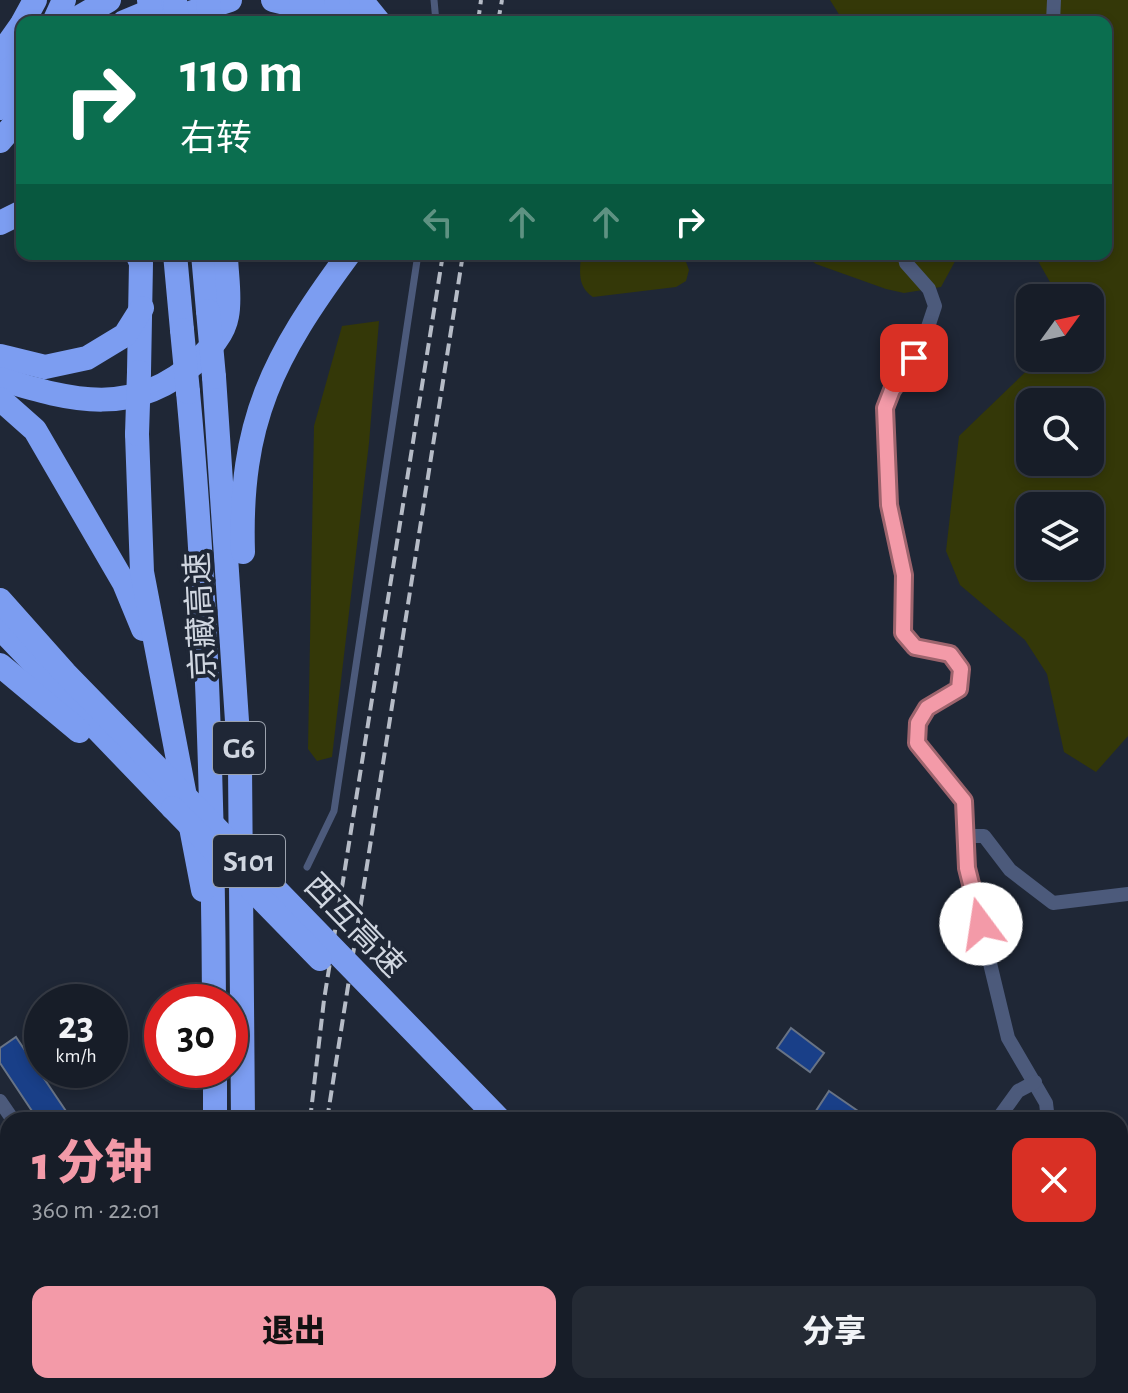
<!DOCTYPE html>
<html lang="zh">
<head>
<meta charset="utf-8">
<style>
	:root { --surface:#171d28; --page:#242a34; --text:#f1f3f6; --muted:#9ea2a8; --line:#363b45; --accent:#f39aa8 }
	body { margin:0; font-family:"Alegreya Sans","Noto Sans SC",sans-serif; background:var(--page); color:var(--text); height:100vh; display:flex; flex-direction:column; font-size:30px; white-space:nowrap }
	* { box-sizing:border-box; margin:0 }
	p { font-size:26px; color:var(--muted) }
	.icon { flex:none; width:44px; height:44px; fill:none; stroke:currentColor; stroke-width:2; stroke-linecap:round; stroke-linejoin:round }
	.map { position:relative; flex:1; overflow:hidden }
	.drawer { position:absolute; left:0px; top:1112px; width:1128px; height:282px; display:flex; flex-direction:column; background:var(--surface); border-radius:24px 24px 0 0; box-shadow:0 4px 12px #0003,0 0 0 2px var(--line) }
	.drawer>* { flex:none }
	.hud { position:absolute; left:16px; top:16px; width:1096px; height:244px; border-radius:16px; box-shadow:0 4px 12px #0003,0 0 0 2px var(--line); background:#0b6e4f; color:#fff; overflow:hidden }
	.needle { width:52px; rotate:57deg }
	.controls { position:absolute; left:1016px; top:284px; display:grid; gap:16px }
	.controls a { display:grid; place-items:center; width:88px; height:88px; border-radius:16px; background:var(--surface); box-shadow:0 4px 12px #0003,0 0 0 2px var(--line); font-size:40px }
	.speed { position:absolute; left:24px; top:984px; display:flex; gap:16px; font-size:40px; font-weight:700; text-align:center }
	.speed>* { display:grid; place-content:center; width:104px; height:104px; border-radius:50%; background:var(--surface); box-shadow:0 4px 12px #0003,0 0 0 2px var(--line); line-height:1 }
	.speed small { font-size:20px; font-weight:400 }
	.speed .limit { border:12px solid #d22; background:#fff; color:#111 }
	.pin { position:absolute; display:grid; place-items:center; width:68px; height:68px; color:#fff; margin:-34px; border-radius:16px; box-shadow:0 4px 12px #0006 }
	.me { position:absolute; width:88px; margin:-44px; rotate:346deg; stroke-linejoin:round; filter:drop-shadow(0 0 6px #0008) }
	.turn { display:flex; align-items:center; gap:28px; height:168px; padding:0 32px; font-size:36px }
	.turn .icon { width:104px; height:104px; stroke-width:2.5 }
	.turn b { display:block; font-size:56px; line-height:68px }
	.lanes { display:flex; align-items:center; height:76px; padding:0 32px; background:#0003; justify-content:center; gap:40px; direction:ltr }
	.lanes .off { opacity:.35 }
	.round { display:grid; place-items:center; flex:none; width:84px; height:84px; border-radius:16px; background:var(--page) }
	.headline { display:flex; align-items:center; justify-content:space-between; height:136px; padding:0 32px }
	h1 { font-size:48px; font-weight:800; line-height:60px; color:var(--accent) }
	.button { display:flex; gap:16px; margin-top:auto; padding:16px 32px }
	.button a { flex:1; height:92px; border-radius:16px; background:var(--accent); color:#111; font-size:32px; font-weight:800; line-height:92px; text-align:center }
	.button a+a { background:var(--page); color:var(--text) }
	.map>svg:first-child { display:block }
	.green { fill:#343808; fill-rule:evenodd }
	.building { fill:#193f88; stroke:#687385; stroke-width:2 }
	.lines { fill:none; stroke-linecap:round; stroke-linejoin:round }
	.lane { stroke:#4c5a7b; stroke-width:7 }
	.street { stroke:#4c5a7b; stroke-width:14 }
	.highway { stroke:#7c9df1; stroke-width:24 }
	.rail { stroke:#b6bcc7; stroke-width:4; stroke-dasharray:12 6; stroke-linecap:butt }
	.highway-bridge { stroke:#7c9df1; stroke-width:24 }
	.route-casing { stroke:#9e646d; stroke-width:20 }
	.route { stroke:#f39aa8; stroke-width:14 }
	.labels { text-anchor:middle; stroke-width:8; stroke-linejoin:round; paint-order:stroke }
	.shield { fill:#1f2736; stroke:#9ba2ad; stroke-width:2 }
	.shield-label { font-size:30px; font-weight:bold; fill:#d0d6e0 }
	.street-label { font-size:32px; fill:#d0d6e0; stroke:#1f2736 }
</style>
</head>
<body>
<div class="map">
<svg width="1128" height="1393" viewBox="0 0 1128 1393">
	<rect width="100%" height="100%" fill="#1f2736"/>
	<g class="green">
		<path d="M830,0H1128V736L1096,772L1064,752L1047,674L1025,640L960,585L946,551L959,436L1040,358H1090V298H1052L1050,282L1034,254H1106V22H868L840,16ZM1030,402H1090V462H1030ZM1030,506H1090V566H1030Z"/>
		<path d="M581,254H683L689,270L686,281L676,287L593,297C577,286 580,272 581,254Z"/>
		<polygon points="802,254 959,254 941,287 904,293 886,289 816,264"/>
		<polygon points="379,321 369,443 332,757 317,761 308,749 314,426 342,326"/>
	</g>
	<g class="building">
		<polygon points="791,1028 824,1053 810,1072 777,1048"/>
		<polygon points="16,1037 72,1120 38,1120 0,1063 0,1048"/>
		<polygon points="829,1091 871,1120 810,1120"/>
	</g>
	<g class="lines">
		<g class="lane">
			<polyline points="434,0 436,22"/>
			<polyline points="307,867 334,811 418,254"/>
		</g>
		<g class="street">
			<polyline points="1053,22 1054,0"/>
			<polyline points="904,254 906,263 929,289 935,306 923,342 892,390 885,408 889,505 904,575 903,633 915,647 950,654 961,669 959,689 927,708 918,723 917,743 964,801 967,868 1008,1038 1046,1103 1048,1120"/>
			<polyline points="965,836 984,836 1010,870 1053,903 1128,894"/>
			<polyline points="0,1101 13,1120"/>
			<polyline points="997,1120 1018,1091 1035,1082"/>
			<polyline points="0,1160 8,1158"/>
			<polyline points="0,1251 8,1263"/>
			<polyline points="0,1367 8,1367"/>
			<polyline points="441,1386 445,1393"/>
			<polyline points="633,1386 640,1393"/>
			<polyline points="1099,1386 1100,1393"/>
			<polyline points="163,1393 164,1386"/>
			<polyline points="356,1393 357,1386"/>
			<polyline points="389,1393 390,1386"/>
		</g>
		<g class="highway">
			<polyline points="273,0 319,11 335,22"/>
			<polyline points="336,0 358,22"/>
			<polyline points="361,0 379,22"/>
			<polyline points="23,22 35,0"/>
			<polyline points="54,22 64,0"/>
			<polyline points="71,22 109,0"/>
			<polyline points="124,22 170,3"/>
			<polyline points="162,22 230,0"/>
			<polyline points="0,55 22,24"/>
			<polyline points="0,79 22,59"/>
			<polyline points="0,108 22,79"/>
			<polyline points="0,141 22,115"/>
			<polyline points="0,223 22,212"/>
			<polyline points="137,254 141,263 139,372"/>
			<polyline points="175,254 182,330"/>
			<polyline points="203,254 208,311"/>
			<polyline points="0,356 45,367 87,358 125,335 142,308"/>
			<polyline points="214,377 240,766 243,1120"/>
			<path d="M0,379C72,401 134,418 197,361C210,349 224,334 227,316C231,297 226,273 226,254"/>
			<path d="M188,392C207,595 213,798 214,1002"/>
			<polyline points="0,399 35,430 124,583 143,629"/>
			<polyline points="137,434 142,572 203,890"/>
			<path d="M243,552C239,421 273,357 349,254"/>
			<polyline points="0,628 173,808"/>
			<polyline points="0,665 79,731"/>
			<polyline points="215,1070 215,1120"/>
			<polyline points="742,1386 749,1393"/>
			<polyline points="766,1386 774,1393"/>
			<polyline points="208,1393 208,1386"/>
			<polyline points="236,1393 236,1386"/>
		</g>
		<g class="rail">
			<polyline points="478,22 481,0"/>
			<polyline points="498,22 502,0"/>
			<polyline points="310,1120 324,1000 443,254"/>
			<polyline points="327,1120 463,254"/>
			<polyline points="280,1393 281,1386"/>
			<polyline points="293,1393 293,1386"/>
		</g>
		<g class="highway-bridge">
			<polyline points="149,0 152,22"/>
			<polyline points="175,0 177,22"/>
			<polyline points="208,0 210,22"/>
			<polyline points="208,311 214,377"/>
			<polyline points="182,330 188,392"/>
			<polyline points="137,434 139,372"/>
			<polyline points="0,600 65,673 500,1120"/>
			<polyline points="173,808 320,959"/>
		</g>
	</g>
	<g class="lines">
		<g class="route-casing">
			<polyline id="route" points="914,358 892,390 885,408 889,505 904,575 903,633 915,647 950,654 961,669 959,689 927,708 918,723 917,743 964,801 967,868 981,924"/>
		</g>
		<use href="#route" class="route"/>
	</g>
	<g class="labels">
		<g class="shield">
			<rect x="213" y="722" width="52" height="52" rx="6"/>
			<rect x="213" y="835" width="72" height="52" rx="6"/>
		</g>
		<g class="shield-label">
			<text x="239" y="758">G6</text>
			<text x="249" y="871">S101</text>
		</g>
		<g class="street-label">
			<text transform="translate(200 616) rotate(-93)" y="11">京藏高速</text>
			<text transform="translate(355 925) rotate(46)" y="11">西互高速</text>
		</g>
	</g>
</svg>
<div class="controls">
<a><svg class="needle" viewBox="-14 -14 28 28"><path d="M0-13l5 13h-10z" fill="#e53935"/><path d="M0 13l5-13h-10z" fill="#9ea2a8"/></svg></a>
<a><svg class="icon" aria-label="search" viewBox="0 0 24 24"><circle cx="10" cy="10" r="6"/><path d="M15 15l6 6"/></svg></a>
<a><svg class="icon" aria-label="layers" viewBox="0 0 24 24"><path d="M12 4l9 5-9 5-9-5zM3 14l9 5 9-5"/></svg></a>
</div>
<div class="speed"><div>23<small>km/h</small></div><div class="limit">30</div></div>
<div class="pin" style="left:914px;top:358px;background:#d93025"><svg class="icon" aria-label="arrive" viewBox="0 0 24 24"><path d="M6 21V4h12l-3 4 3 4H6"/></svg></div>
<svg class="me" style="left:981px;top:924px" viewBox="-20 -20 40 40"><circle r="19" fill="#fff"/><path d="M0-13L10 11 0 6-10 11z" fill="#f39aa8"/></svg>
<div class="hud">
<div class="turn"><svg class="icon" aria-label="right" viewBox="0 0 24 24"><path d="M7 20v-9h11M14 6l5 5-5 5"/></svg><div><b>110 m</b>右转</div></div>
<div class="lanes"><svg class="icon off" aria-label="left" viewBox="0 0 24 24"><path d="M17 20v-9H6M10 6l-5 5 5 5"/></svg><svg class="icon off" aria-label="ahead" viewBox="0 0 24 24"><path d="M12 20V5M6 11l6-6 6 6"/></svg><svg class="icon off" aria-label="ahead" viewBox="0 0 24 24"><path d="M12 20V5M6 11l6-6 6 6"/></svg><svg class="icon" aria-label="right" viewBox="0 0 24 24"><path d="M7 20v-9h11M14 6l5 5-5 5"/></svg></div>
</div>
<section class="drawer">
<div class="headline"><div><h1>1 分钟</h1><p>360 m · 22:01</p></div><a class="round" style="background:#d93025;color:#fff"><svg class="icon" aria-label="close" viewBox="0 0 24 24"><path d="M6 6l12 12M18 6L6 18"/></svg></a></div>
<div class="button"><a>退出</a><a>分享</a></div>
</section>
</div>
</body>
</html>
